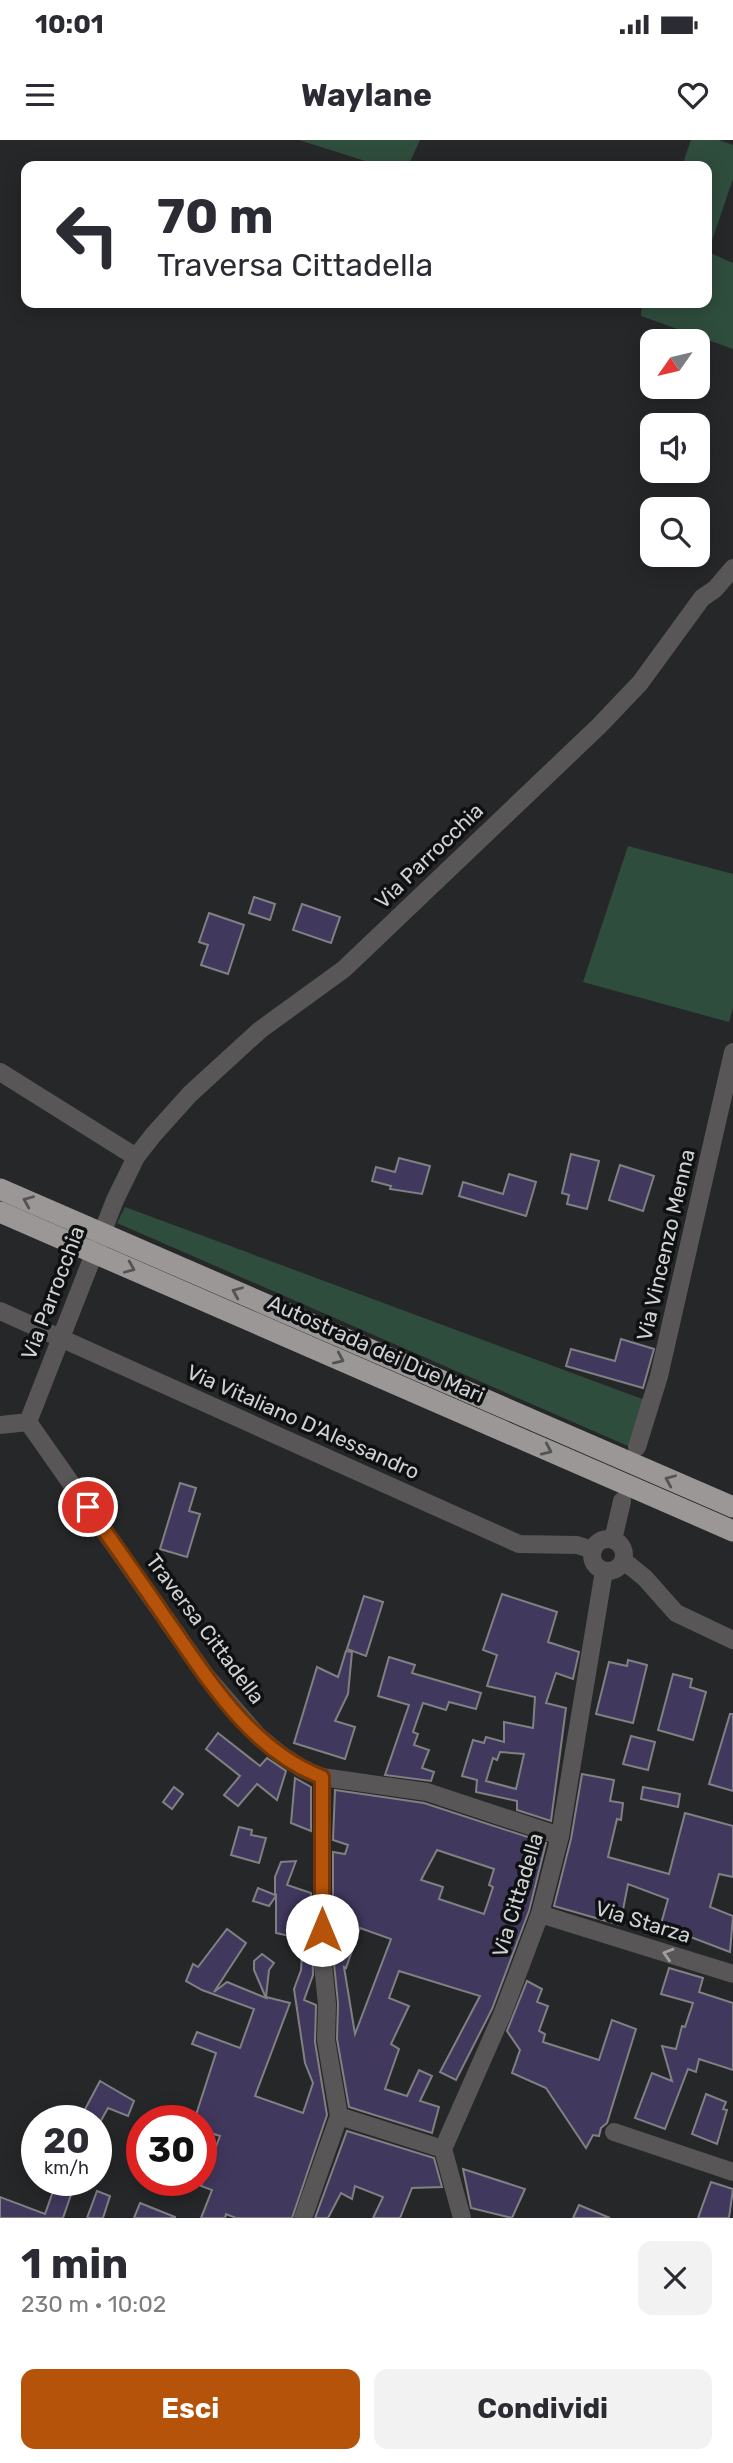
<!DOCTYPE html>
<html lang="it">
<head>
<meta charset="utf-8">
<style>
	:root { --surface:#fff; --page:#f2f2f3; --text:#2b2b33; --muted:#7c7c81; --accent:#b45309 }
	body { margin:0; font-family:Rubik,sans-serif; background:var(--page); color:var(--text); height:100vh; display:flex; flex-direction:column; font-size:26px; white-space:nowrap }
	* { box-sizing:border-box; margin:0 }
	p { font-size:23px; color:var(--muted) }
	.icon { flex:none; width:38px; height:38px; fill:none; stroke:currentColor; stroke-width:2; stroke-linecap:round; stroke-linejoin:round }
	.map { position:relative; height:2078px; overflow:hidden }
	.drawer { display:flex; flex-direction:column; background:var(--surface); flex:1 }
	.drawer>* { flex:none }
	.top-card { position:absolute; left:21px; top:21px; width:691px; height:147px; border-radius:14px; box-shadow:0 4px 18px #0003; background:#fff; color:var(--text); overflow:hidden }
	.needle { width:46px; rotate:236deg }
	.tools { position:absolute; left:640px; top:189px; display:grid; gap:14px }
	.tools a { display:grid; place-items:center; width:70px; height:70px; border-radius:14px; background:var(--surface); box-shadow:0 4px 18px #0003; font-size:35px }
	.speed { position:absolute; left:21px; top:1965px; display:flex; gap:14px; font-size:35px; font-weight:700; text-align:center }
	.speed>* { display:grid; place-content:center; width:91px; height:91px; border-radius:50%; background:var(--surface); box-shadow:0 4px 18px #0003; line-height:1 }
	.speed small { font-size:18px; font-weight:400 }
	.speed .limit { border:10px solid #d22; background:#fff; color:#111 }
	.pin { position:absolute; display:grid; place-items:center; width:60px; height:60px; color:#fff; margin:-30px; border:4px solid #fff; border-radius:50%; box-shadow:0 2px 7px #0007 }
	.me { position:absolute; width:77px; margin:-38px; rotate:0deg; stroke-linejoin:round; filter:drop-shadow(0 0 5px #0008) }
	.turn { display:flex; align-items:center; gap:24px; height:147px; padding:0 21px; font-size:32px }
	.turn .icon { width:91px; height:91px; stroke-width:2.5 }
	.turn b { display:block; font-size:49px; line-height:60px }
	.round { display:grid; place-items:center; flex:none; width:74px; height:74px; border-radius:14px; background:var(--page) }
	.headline { display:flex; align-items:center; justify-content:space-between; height:119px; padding:0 21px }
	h1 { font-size:42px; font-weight:700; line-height:52px }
	.button { display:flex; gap:14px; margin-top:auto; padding:14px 21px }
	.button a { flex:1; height:80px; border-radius:14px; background:var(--accent); color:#fff; font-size:28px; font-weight:700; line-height:80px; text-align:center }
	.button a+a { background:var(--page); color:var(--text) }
	.status { display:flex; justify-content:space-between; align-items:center; height:49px; padding:0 35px; background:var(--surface); direction:ltr }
	.status svg { height:19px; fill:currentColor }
	header { display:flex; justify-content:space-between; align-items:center; height:91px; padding:0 21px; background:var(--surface); font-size:32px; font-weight:700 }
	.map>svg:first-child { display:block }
	.green { fill:#2f4d3d }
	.building { fill:#41385e; stroke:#808083; stroke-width:2; fill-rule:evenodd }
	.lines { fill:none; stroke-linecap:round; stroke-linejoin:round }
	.minor { stroke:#585656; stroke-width:18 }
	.highway { stroke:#9a9796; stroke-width:21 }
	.oneway { stroke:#545454 }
	.oneway2 { stroke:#a0a0a1 }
	.route-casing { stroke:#753606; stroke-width:18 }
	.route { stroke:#b45309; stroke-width:12 }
	.labels { text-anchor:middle; stroke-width:7; stroke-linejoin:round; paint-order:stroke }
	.street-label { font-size:21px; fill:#d0d1d3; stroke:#0f1011 }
</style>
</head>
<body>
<div class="status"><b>10:01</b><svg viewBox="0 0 49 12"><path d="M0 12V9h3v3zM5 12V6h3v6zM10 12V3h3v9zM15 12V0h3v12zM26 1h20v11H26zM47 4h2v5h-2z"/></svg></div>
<header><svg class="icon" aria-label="menu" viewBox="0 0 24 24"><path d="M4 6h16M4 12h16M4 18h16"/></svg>Waylane<svg class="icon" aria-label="heart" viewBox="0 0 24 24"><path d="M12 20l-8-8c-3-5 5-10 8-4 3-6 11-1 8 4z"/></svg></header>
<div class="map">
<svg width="733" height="2078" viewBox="0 0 733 2078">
	<rect width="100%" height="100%" fill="#262729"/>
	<g class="green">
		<polygon points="299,0 420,0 408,26 381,26"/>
		<polygon points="691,0 719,0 733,5 733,39 708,112 733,123 733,209 641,176 642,163 707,163 707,26 682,26"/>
		<polygon points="628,706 733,734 733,868 729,882 583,842"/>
		<polygon points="125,1067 645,1260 628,1306 117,1083"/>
	</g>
	<g class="building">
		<polygon points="254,757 275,764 270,780 249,773"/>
		<polygon points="302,764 340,777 331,803 293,790"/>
		<polygon points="209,773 244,785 228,834 201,825 208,805 199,802"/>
		<polygon points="571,1014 599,1021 587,1069 567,1064 569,1055 562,1053"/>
		<polygon points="399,1018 430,1026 422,1054 390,1049 391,1046 372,1041 376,1027 395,1032"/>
		<polygon points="620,1025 654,1036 643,1071 609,1060"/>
		<polygon points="509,1034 536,1042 526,1076 459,1056 463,1042 503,1054"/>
		<polygon points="621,1199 654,1209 643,1248 566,1226 571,1209 615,1221"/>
		<polygon points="180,1343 196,1348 189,1371 200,1374 187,1417 160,1409"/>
		<path d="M502,1454L557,1472L548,1502L579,1512L573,1539L556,1533L546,1563L566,1568L551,1681L517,1670V1661L476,1652L477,1640L462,1636L473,1600L484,1603L486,1597L504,1602V1582L533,1588L535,1557L487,1546L497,1515L483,1510ZM500,1612L524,1614L516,1649L486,1641L493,1618L497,1620Z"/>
		<polygon points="364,1456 383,1462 366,1516 347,1509"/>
		<polygon points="346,1511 352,1512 348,1554 335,1581 355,1587 345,1619 294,1603 317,1527 338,1537"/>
		<polygon points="389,1517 415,1525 412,1533 481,1553 476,1569 449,1562 446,1570 423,1563 413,1592 418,1594 414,1605 429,1610 422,1628 434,1632 431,1641 385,1635 409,1565 378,1556"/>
		<polygon points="628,1520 647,1525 633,1583 596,1574 609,1522 627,1526"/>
		<polygon points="673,1534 692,1539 690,1547 706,1552 693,1600 658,1590"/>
		<polygon points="730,1574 733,1574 733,1651 709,1644"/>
		<polygon points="218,1593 260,1626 267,1618 286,1631 277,1660 257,1644 238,1666 224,1655 240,1636 206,1609"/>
		<polygon points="631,1596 655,1602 648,1630 623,1624"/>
		<polygon points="582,1634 614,1640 610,1661 623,1663 621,1680 617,1679 608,1717 669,1734 685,1673 733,1686 733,1737 719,1734 710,1767 733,1776 730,1812 688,1796 687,1798 659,1791 668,1759 628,1744 620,1785 554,1766 571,1699"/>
		<polygon points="295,1638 311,1647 311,1691 291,1683"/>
		<polygon points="174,1647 183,1654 172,1669 163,1662"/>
		<polygon points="643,1647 680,1654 678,1667 641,1659"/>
		<path d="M335,1650L424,1663L546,1703L529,1771L492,1869L456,1940L440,1932L480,1856L399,1831L389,1858L409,1866L391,1904L399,1909L385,1949L407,1956L419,1930L432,1936L420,1961L439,1967L432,1993L349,1967L337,1899L338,1863L333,1814V1712L345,1714L348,1705L333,1700ZM437,1710L494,1729L489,1745L493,1747L484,1774L439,1759L443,1747L421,1740ZM360,1788L391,1799L355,1894L344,1827L346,1828Z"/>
		<polygon points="239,1687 252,1690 251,1695 266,1698 259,1723 231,1715"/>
		<polygon points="296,1721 287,1745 311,1753 313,1835 304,1860 316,1865 315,1902 327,1975 292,2078 236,2078 226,2074 225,2078 201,2078 212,2050 201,2046 220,1996 201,1990 201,1981 194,1981 216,1913 192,1904 197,1892 240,1908 254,1869 202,1850 186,1841 193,1824 198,1827 227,1789 246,1803 214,1852 227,1842 266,1858 254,1830 254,1821 262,1814 274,1823 269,1830 266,1857 290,1863 255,1956 303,1973 313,1943 305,1923 294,1849 301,1830 303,1799 276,1793 276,1756 269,1766 253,1761 258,1748 275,1755 275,1737 281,1722"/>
		<polygon points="669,1828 703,1838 699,1852 733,1863 733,1930 699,1919 696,1932 688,1929 665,1989 635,1978 652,1933 672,1941 662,1906 676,1909 682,1886 685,1887 693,1863 661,1854"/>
		<polygon points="527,1841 542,1849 537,1862 548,1866 539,1891 545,1894 543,1902 599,1920 612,1880 636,1889 607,1983 601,1988 599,1996 593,1995 586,2008 546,1948 512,1933 520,1910 507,1891"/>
		<polygon points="100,1941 134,1961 128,1976 108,1968 98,1986 96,1981 83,1978 83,1973"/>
		<polygon points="706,1954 726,1962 723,1969 727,1970 717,2004 692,1994"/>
		<polygon points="347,1991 434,2018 442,2047 412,2048 400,2078 373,2078 383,2057 355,2046 352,2059 341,2053 328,2078 315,2078"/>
		<polygon points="463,2029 525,2049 512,2078 471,2068"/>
		<polygon points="57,2040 76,2040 63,2078 0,2078 0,2057 45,2074"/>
		<polygon points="711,2042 733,2049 729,2078 698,2078"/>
		<polygon points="97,2051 110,2056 103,2078 87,2078"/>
		<polygon points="140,2063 175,2077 175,2078 134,2078"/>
		<polygon points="579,2065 610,2078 573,2078"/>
	</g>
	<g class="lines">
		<g class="minor">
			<polyline points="0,932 136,1017"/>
			<polyline points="0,1171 519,1404 577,1405 593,1410"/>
			<polyline points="28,1282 206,1536 258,1596 280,1614 303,1629 322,1637 427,1652 560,1696"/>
			<polyline points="0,1285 28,1282 115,1060 136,1017 154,994 190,954 260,890 344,829 599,586 640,543 702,458 715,449 733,428"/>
			<polyline points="637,1307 659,1236 733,912"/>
			<circle cx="608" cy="1415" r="16"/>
			<polyline points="613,1400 622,1361"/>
			<polyline points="624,1421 645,1438 676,1473 733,1500"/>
			<polyline points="540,1774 733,1834"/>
			<polyline points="339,1976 443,2009"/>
			<polyline points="614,1992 733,2032"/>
			<polyline points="303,2078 339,1976 326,1900 327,1864 322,1815 322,1637"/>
			<polyline points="462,2078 443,2009 502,1875 540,1774 560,1696 604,1431"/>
		</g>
		<g class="highway">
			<polyline points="0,1049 733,1367"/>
			<polyline points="0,1072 733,1391"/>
		</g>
	</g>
	<defs><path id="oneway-chevron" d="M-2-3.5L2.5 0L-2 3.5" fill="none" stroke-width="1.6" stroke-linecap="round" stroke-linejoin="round" transform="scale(1.75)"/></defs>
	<g class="oneway">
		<use href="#oneway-chevron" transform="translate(28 1061) rotate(-157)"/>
		<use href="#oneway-chevron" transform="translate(130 1128) rotate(23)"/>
		<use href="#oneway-chevron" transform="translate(237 1152) rotate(-157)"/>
		<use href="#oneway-chevron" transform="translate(339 1219) rotate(24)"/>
		<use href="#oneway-chevron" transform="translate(547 1310) rotate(24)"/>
		<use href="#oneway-chevron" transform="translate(670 1340) rotate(-157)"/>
	</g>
	<use class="oneway2" href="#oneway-chevron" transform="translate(668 1814) rotate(-163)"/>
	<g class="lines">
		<g class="route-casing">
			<path id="route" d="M88,1367C113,1403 139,1439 164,1476C206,1536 250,1610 322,1637V1790"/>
		</g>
		<use href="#route" class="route"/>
	</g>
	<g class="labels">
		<g class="street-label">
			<text transform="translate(429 716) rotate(-44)" y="7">Via Parrocchia</text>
			<text transform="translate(666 1105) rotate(-77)" y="7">Via Vincenzo Menna</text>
			<text transform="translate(53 1153) rotate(-69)" y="7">Via Parrocchia</text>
			<text transform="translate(376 1209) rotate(24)" y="7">Autostrada dei Due Mari</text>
			<text transform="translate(303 1282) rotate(24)" y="7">Via Vitaliano D'Alessandro</text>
			<text transform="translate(205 1489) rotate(53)" y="7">Traversa Cittadella</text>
			<text transform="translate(518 1755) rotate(-73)" y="7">Via Cittadella</text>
			<text transform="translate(643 1782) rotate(17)" y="7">Via Starza</text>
		</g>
	</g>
</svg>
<div class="tools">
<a><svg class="needle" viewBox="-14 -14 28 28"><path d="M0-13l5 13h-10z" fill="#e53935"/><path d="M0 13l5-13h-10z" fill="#7c7c81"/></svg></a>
<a><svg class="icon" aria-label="sound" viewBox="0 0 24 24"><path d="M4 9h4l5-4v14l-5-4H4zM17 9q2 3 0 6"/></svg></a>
<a><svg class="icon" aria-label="search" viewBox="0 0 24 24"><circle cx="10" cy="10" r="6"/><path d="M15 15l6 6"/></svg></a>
</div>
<div class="speed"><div>20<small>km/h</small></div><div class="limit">30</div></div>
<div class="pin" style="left:88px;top:1367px;background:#d93025"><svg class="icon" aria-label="arrive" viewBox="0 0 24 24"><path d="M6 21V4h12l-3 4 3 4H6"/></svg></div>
<svg class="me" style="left:322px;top:1790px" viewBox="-20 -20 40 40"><circle r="19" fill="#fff"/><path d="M0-13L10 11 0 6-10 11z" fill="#b45309"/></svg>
<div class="top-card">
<div class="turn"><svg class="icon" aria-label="left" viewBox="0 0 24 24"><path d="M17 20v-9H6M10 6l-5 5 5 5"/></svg><div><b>70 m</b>Traversa Cittadella</div></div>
</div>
</div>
<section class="drawer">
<div class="headline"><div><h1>1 min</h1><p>230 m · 10:02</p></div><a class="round"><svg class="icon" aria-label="close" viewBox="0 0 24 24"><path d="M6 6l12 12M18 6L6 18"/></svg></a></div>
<div class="button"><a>Esci</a><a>Condividi</a></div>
</section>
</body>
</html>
